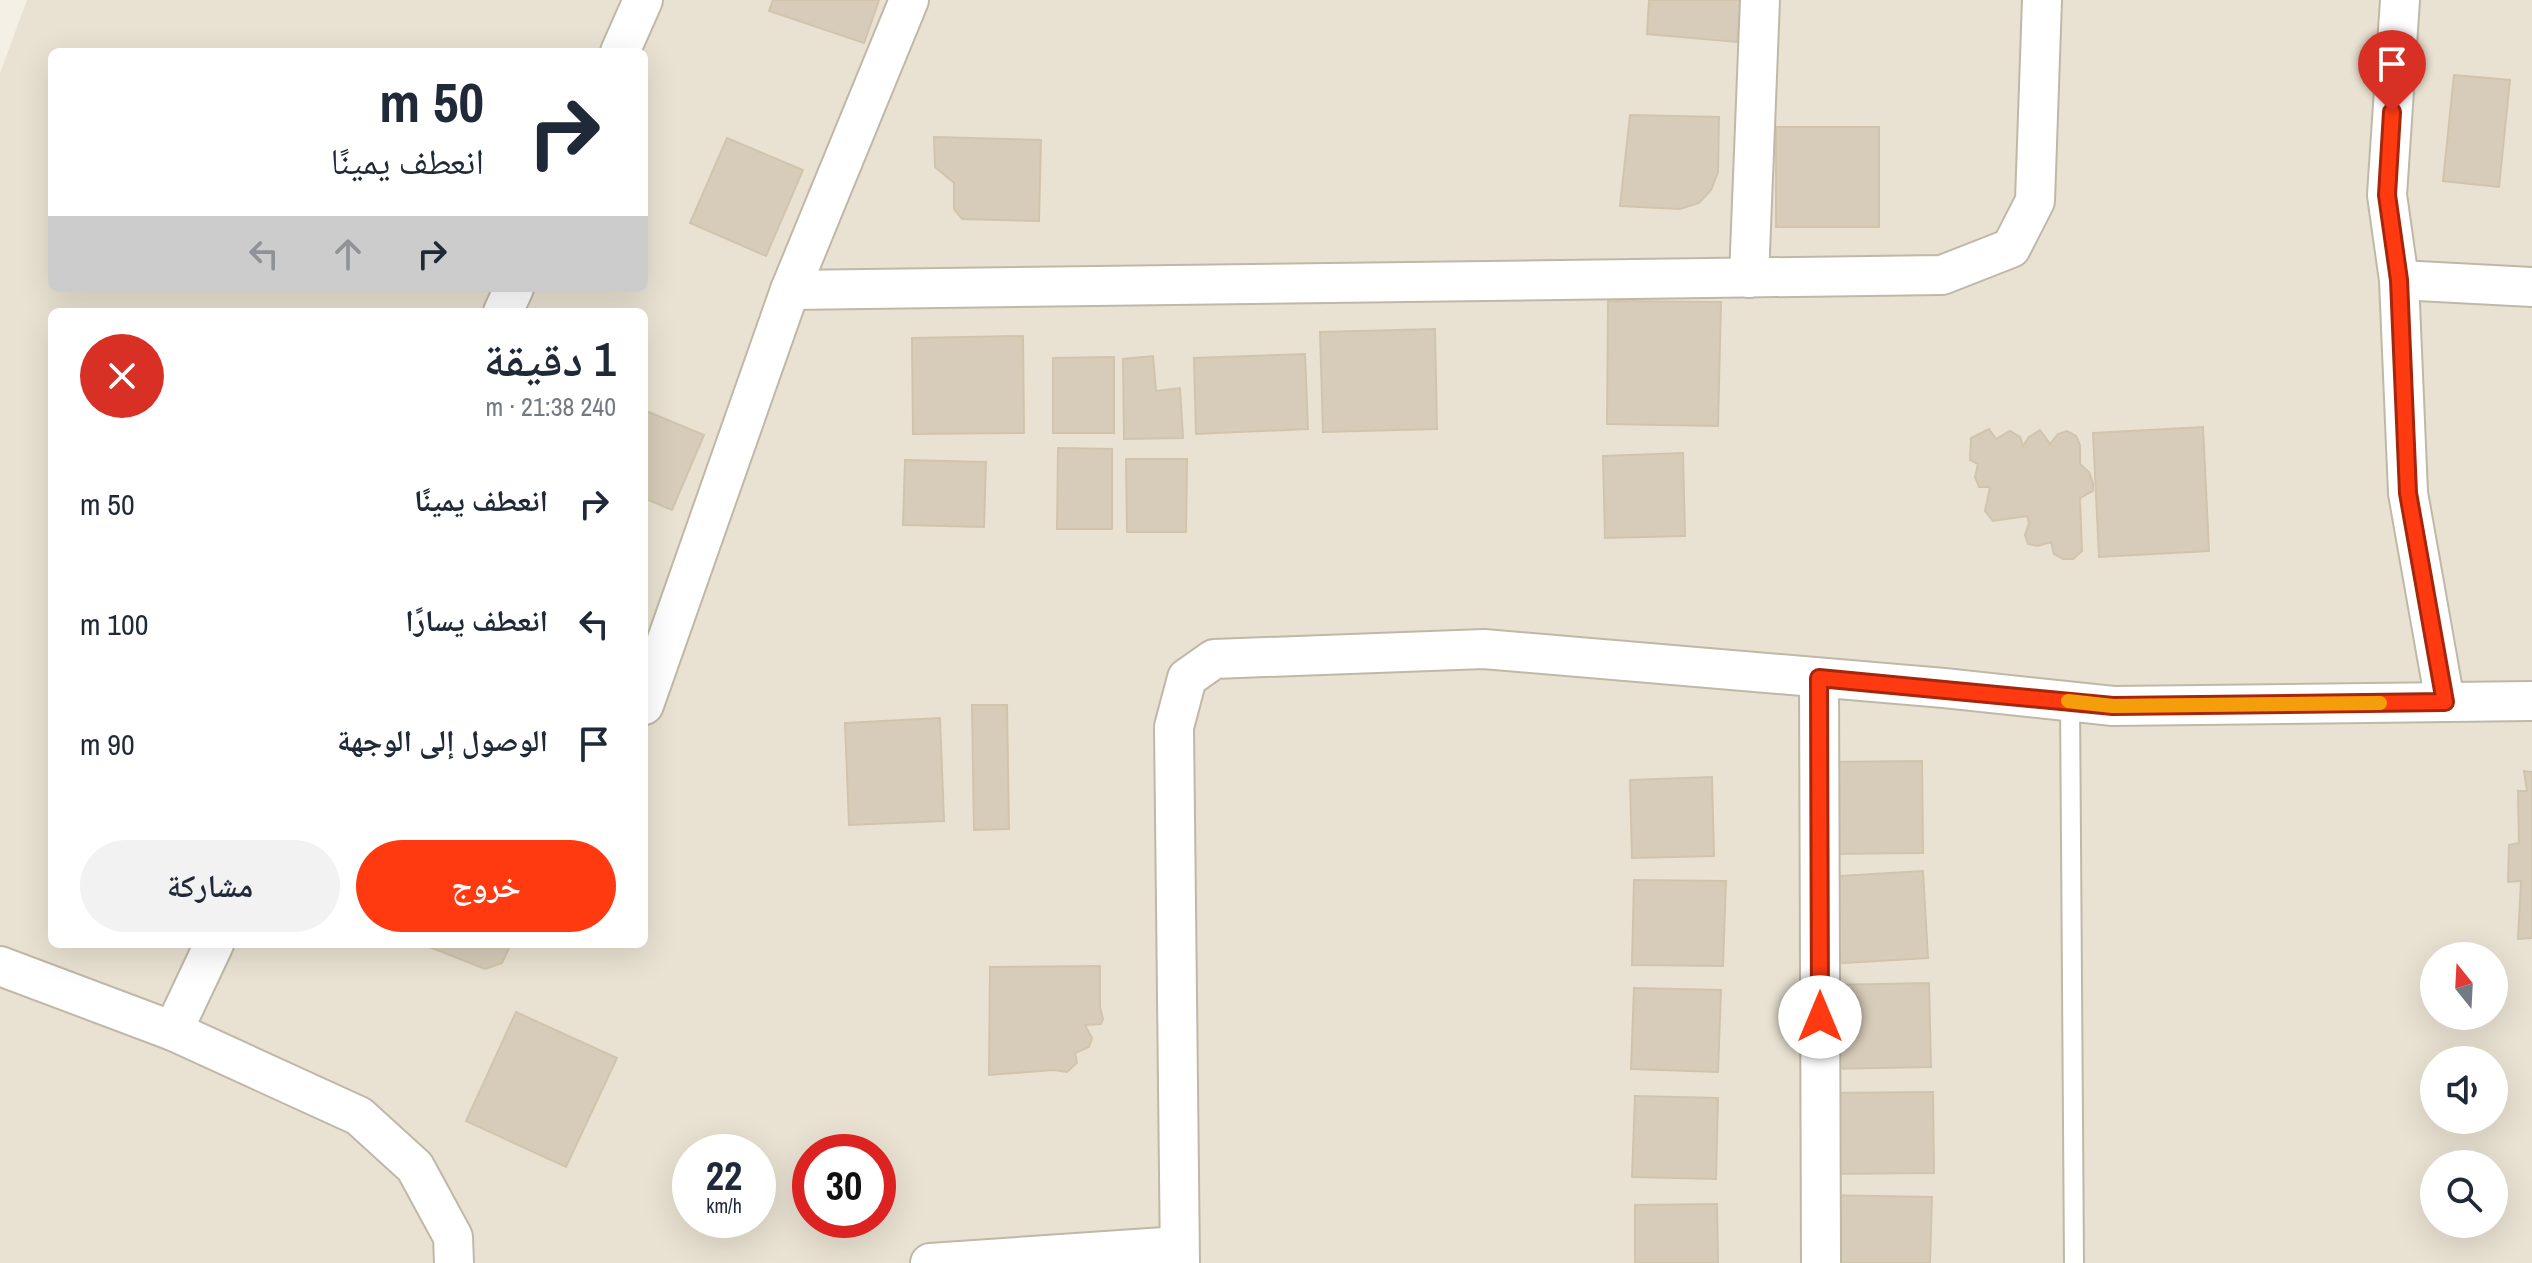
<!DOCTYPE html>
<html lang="ar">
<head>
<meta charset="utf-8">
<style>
	:root { --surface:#fff; --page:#f2f2f3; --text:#1f2937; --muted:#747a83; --accent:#ff3a11 }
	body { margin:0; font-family:"Archivo Narrow","Noto Naskh Arabic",sans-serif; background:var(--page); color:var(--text); direction:rtl; height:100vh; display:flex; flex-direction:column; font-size:30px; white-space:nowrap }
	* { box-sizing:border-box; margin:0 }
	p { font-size:26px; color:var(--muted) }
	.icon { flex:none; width:44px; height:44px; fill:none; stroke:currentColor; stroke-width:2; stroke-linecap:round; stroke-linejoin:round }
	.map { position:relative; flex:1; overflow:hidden; direction:ltr }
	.details { position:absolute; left:48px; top:308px; width:600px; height:640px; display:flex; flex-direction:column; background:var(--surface); border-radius:12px; box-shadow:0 8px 32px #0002; direction:rtl }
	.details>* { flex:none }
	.guide { position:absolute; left:48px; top:48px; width:600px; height:244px; border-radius:12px; box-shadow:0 8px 32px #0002; direction:rtl; background:#fff; color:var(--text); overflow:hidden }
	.needle { width:52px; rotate:342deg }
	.controls { position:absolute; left:2420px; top:942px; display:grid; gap:16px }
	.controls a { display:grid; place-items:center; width:88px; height:88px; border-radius:50%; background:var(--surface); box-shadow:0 8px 32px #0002; font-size:40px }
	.speed { position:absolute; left:672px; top:1134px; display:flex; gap:16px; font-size:40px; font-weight:700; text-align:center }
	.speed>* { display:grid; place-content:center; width:104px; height:104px; border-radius:50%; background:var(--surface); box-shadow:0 8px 32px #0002; line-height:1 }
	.speed small { font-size:20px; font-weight:400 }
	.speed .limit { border:12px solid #d22; background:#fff; color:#111 }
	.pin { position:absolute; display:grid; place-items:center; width:68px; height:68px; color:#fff; margin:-82px -34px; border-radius:50% 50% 50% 0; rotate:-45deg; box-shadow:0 0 8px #0007 }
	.pin .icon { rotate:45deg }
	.me { position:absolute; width:88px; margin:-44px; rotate:0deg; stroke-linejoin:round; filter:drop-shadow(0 0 6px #0008) }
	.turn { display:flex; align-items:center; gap:28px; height:168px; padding:0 32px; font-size:36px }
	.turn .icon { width:104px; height:104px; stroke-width:2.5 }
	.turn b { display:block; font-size:56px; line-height:68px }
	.lanes { display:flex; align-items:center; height:76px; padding:0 32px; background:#0003; justify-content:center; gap:40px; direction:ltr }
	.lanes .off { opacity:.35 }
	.round { display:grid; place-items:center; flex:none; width:84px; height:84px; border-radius:42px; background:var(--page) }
	.headline { display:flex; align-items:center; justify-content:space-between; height:136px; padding:0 32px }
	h1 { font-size:48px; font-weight:600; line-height:60px }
	.primary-button { display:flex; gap:16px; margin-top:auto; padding:16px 32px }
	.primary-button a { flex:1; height:92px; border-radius:48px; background:var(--accent); color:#fff; font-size:32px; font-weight:600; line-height:92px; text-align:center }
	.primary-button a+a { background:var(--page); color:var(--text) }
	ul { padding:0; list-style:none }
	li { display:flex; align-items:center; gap:24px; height:120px; padding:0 32px }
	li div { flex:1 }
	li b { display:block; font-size:30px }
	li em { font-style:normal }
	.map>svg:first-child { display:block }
	.residential { fill:#e9e2d2; fill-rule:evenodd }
	.building { fill:#d7ccb9; stroke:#d2c4ac; stroke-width:2 }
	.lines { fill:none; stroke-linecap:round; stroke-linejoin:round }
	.lane-casing { stroke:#c0b8a7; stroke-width:22 }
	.street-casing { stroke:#c0b8a7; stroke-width:42 }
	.lane { stroke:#fff; stroke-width:18 }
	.street { stroke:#fff; stroke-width:38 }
	.route-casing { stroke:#a6260b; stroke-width:20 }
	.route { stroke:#ff3a11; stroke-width:14 }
	.slow { stroke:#f59e0b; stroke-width:14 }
</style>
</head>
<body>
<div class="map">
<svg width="2532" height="1263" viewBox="0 0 2532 1263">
	<rect width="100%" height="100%" fill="#f4f0e5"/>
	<path class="residential" d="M27,0H2532V1263H0V73ZM52,52H644V288H52ZM52,312H644V944H52ZM2434,956H2494V1016H2434ZM2434,1060H2494V1120H2434ZM690,1152H758V1220H690ZM810,1152H878V1220H810ZM2434,1164H2494V1224H2434Z"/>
	<g class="building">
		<polygon points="773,0 879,0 864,43 769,11"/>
		<polygon points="1649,0 1741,0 1737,42 1647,34"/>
		<polygon points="2454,75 2510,80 2499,187 2443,181"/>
		<polygon points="1630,115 1719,117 1718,172 1711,190 1699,203 1680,209 1620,206"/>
		<rect x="1776" y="127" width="103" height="100"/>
		<polygon points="934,137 1041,140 1039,221 962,219 954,209 954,183 935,167"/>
		<polygon points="727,138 803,170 766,256 690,223"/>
		<polygon points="1608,301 1721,302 1718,426 1607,424"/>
		<polygon points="1435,329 1437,429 1323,432 1320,332"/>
		<polygon points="1023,336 1024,433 913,434 912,338"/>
		<polygon points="1305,354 1308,429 1196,434 1194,358"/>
		<polygon points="1153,356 1156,391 1180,388 1183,438 1124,439 1123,359"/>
		<polygon points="1114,357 1114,433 1053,433 1053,358"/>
		<polygon points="644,410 704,435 672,510 644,498"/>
		<polygon points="2203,427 2209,551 2099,557 2093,433"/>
		<polygon points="1989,429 1996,439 2010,431 2020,437 2023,446 2029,437 2040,430 2050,444 2058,434 2067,431 2076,436 2080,445 2080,464 2089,472 2093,483 2093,491 2080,498 2082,551 2073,559 2063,559 2054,554 2051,542 2038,546 2028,544 2025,535 2029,523 2027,516 1993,521 1985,511 1990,487 1979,487 1975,477 1978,464 1970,460 1971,438"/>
		<polygon points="1058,448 1112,449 1112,529 1057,529"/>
		<polygon points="1683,453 1685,536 1605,538 1603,456"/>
		<polygon points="1126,459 1187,459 1186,532 1127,532"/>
		<polygon points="905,460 986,462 984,527 903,525"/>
		<polygon points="972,705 1007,705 1009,829 974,830"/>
		<polygon points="940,718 944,821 849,825 845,723"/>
		<polygon points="1922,761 1923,853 1827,854 1826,762"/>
		<polygon points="2524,771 2532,772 2532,938 2518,939 2521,881 2508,882 2509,845 2519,843 2518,791 2527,791"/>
		<polygon points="1712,777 1714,856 1632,858 1630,780"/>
		<polygon points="1923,871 1928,958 1828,964 1824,877"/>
		<polygon points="1634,880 1726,881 1723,966 1632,965"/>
		<polygon points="422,944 511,944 502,963 485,969"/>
		<polygon points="1100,966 1100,1007 1103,1019 1101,1024 1085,1025 1092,1038 1089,1047 1075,1053 1077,1063 1067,1072 1053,1070 989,1075 990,967"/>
		<polygon points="1929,983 1931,1067 1828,1069 1828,985"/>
		<polygon points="1634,988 1721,990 1718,1072 1631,1069"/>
		<polygon points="516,1012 617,1058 566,1167 466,1121"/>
		<polygon points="1933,1092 1934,1173 1828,1174 1827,1093"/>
		<polygon points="1635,1096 1718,1098 1716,1179 1632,1177"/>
		<polygon points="1820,1195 1932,1197 1930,1263 1819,1263"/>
		<polygon points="1717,1204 1718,1263 1635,1263 1635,1205"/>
	</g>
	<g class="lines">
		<g class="lane-casing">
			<polyline id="lane" points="2070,701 2074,1263"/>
		</g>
		<g class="street-casing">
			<g id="street">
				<polyline points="2400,0 2387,195 2399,280 2408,493 2445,702"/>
				<polyline points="620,52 643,0"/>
				<polyline points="1749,278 1760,0"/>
				<polyline points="2399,280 2532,287"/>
				<polyline points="790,290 1942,275 2011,248 2035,201 2042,0"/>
				<polyline points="503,312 514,288"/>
				<polyline points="1819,678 1821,1263"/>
				<polyline points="644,705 790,290 909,0"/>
				<polyline points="0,966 173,1031 359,1116 415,1167 453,1237 454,1263"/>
				<polyline points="173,1031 214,944"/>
				<polyline points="930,1263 1179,1246"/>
				<polyline points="1180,1263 1174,727 1187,678 1214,659 1484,649 1944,688 2113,706 2532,701"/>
			</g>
		</g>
		<use href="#lane" class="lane"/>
		<use href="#street" class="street"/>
	</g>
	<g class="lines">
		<g class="route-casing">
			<polyline id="route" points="1820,1017 1819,678 2113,706 2445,702 2408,493 2399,280 2387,195 2392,112"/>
		</g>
		<use href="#route" class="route"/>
		<polyline class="slow" points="2068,701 2113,706 2380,703"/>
	</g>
</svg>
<div class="controls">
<a><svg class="needle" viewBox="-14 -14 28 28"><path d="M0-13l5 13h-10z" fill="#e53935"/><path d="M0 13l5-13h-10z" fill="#747a83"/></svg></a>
<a><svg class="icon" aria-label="sound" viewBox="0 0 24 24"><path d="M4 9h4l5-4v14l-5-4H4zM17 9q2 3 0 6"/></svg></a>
<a><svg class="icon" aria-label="search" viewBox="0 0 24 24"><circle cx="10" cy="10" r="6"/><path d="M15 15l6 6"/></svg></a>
</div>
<div class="speed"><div>22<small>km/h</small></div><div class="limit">30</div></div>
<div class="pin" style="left:2392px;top:112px;background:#d93025"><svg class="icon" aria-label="arrive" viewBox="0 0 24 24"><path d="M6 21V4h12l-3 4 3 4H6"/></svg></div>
<svg class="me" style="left:1820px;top:1017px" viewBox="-20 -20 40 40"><circle r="19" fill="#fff"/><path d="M0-13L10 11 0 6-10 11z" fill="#ff3a11"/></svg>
<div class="guide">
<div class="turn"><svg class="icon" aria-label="right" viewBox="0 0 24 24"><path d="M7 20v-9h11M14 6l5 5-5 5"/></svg><div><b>50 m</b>انعطف يمينًا</div></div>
<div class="lanes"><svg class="icon off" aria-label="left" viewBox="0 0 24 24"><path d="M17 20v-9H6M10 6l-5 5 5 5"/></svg><svg class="icon off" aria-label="ahead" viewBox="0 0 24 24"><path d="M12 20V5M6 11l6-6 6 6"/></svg><svg class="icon" aria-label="right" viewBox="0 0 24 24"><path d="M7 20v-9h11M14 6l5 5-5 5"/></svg></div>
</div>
<section class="details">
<div class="headline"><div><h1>1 دقيقة</h1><p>240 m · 21:38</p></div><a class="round" style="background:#d93025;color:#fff"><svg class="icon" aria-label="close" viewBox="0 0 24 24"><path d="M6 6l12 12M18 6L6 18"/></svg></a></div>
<ul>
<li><svg class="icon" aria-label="right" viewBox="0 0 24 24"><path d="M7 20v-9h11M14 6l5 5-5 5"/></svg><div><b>انعطف يمينًا</b></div><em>50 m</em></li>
<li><svg class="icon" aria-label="left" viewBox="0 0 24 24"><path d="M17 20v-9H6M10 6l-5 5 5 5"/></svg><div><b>انعطف يسارًا</b></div><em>100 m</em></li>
<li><svg class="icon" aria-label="arrive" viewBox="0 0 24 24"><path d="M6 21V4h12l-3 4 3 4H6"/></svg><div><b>الوصول إلى الوجهة</b></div><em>90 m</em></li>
</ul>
<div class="primary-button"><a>خروج</a><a>مشاركة</a></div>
</section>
</div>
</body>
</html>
